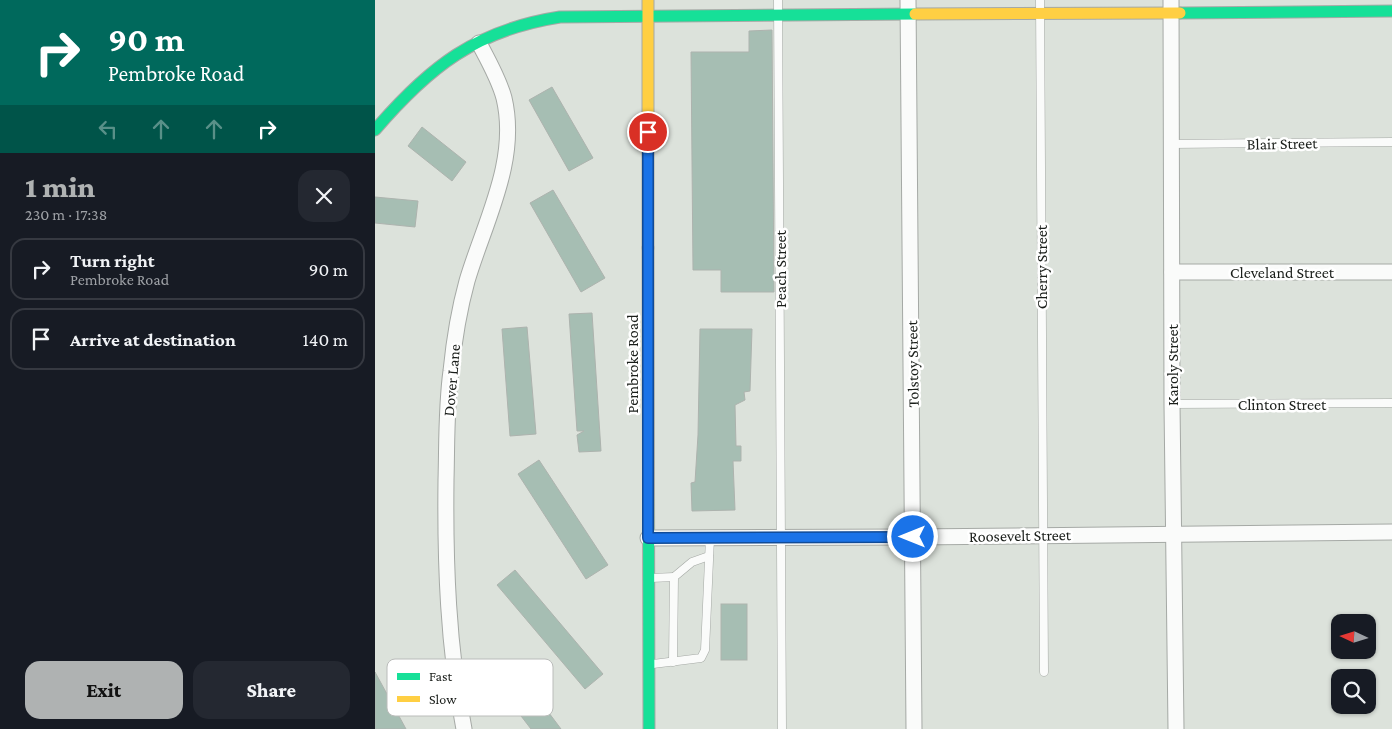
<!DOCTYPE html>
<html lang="en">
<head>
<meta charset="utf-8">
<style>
	:root { --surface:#171b24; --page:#242831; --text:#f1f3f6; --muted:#9ea1a6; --line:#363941; --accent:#afb2b2 }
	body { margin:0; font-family:"Crimson Pro",serif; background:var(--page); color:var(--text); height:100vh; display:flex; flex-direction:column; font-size:19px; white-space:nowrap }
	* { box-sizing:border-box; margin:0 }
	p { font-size:16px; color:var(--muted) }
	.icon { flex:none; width:28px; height:28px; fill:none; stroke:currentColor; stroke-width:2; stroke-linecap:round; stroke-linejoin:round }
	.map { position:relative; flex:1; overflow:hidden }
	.side { display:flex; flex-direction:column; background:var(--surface); width:375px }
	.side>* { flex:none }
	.hud { background:#00695c; color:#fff; overflow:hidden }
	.needle { width:32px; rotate:274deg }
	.buttons { position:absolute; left:956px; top:614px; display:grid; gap:10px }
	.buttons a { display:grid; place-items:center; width:45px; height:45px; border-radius:10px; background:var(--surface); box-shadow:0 1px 4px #0004; font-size:25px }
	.pin { position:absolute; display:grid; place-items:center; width:42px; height:42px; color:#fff; margin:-21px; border:2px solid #fff; border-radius:50%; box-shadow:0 1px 5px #0007 }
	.me { position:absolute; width:55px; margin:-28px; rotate:270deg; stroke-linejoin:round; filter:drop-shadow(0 0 4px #0008) }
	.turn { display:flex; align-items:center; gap:18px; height:105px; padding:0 25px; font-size:22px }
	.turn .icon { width:65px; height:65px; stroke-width:2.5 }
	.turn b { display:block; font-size:35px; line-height:42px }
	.lanes { display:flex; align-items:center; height:48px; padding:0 25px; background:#0003; justify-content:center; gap:25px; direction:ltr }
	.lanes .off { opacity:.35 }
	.round { display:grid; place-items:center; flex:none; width:52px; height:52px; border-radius:15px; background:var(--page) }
	.summary { display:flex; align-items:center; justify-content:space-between; height:85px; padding:0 25px }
	h1 { font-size:30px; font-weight:800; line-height:38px; color:var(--accent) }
	.primary-button { display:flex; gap:10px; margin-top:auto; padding:10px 25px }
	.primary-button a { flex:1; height:58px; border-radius:15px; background:var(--accent); color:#111; font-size:20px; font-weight:800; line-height:58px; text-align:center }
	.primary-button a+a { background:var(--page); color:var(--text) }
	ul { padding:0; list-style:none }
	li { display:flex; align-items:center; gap:15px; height:62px; margin:0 10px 8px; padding:0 15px; border:2px solid var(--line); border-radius:15px }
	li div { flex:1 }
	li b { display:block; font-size:19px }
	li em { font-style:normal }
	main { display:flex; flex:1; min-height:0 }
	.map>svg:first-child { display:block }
	.building { fill:#a6beb3; stroke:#adb3ae }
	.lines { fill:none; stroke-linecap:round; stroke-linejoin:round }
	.lane-casing { stroke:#a5a9a5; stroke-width:9 }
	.street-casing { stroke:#a5a9a5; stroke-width:17 }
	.fast-casing { stroke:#a5a9a5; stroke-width:13 }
	.slow-casing { stroke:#a5a9a5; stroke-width:13 }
	.lane { stroke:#fafbfa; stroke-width:8 }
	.street { stroke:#fafbfa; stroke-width:15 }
	.fast { stroke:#16e098; stroke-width:11 }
	.slow { stroke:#ffcf43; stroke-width:11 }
	.route-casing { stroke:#114b97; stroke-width:12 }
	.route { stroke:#1a73e8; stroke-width:9 }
	.labels { text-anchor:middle; stroke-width:5; stroke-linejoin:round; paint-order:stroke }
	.street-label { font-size:16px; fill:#1a1e1a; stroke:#fff }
	.key { fill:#fff; stroke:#babcba; stroke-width:1 }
	.key-label { font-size:14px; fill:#1a1e1a }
</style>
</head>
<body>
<main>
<section class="side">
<div class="hud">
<div class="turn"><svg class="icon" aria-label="right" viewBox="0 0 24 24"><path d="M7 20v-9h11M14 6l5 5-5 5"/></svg><div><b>90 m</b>Pembroke Road</div></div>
<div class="lanes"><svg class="icon off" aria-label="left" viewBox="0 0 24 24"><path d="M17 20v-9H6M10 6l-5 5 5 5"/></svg><svg class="icon off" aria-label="ahead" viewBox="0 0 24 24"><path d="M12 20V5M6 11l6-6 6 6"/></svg><svg class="icon off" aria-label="ahead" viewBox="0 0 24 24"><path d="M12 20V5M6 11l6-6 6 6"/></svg><svg class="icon" aria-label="right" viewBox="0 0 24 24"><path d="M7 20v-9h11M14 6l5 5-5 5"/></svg></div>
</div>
<div class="summary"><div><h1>1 min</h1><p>230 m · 17:38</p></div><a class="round"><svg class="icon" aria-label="close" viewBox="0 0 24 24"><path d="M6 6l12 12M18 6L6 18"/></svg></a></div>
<ul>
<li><svg class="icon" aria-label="right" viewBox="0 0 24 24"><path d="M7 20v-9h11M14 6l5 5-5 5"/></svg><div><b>Turn right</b><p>Pembroke Road</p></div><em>90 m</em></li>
<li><svg class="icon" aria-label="arrive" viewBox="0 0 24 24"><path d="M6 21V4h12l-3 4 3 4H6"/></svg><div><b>Arrive at destination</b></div><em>140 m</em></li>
</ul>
<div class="primary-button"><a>Exit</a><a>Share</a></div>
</section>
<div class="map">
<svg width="1017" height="729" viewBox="0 0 1017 729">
	<rect width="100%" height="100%" fill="#dce2db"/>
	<g class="building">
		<polygon points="397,30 399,292 346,292 346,270 318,270 316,52 374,52 374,31"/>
		<polygon points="177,87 218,158 194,171 154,100"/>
		<polygon points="47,127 91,162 77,181 33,146"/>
		<polygon points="178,190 230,278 206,292 155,203"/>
		<polygon points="0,197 43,201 40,227 0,223"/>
		<polygon points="217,313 226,451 204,452 202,435 209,431 202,431 194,314"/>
		<polygon points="152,327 161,434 135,436 127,329"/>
		<polygon points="325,329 377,329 375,391 369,392 370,400 360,405 361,446 366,446 366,461 358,461 360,510 317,511 316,483 320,482 323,435"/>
		<polygon points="164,460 233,565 211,579 143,474"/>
		<polygon points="140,570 228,674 210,689 122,585"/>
		<rect x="346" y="604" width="26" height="56"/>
		<polygon points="0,672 31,729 0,729"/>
		<polygon points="150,681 186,729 156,729 130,695"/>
	</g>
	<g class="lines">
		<g class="lane-casing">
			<g id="lane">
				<polyline points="403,0 407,729"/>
				<polyline points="665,0 669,672"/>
				<polyline points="796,144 1017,142"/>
				<polyline points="797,404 1017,403"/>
				<polyline points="276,578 299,577"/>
				<polyline points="298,662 299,577 317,562 334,556"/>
				<polyline points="278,664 326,658 330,650 335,538"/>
			</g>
		</g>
		<g class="street-casing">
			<g id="street">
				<polyline points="533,0 539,729"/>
				<polyline points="796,0 797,404 801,729"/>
				<polyline points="797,272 1017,272"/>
				<polyline points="273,538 538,537 1017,532"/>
				<path d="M89,729C73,647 70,564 71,480C72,444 71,407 76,371C79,341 84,310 92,281C109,223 144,161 129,98C124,79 113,60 104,43"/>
			</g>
		</g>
		<g class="fast-casing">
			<g id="fast">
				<polyline points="805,13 1017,11"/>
				<path d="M0,130C54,67 101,30 185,17L540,14"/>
				<polyline points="273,248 274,729"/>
			</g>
		</g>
		<g class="slow-casing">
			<g id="slow">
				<polyline points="273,0 273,248"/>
				<polyline points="540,14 805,13"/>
			</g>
		</g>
		<use href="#lane" class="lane"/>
		<use href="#street" class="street"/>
		<use href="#fast" class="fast"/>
		<use href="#slow" class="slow"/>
	</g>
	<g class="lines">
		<g class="route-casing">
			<polyline id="route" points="273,132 273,538 538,537"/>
		</g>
		<use href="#route" class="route"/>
	</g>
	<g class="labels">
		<g class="street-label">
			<text transform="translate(907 143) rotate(-1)" y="6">Blair Street</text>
			<text transform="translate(666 267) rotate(-90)" y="6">Cherry Street</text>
			<text transform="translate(405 269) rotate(-90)" y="6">Peach Street</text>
			<text x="907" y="278">Cleveland Street</text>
			<text transform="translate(257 364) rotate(-90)" y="6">Pembroke Road</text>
			<text transform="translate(537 364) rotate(-91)" y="6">Tolstoy Street</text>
			<text transform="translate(797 365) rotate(-90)" y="6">Karoly Street</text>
			<text transform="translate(76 380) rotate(-85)" y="6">Dover Lane</text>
			<text x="907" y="410">Clinton Street</text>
			<text transform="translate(645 535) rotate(-1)" y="6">Roosevelt Street</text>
		</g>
	</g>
	<rect x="12" y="659" width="166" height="57" rx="8" class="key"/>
	<rect x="22" y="673" width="23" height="7" fill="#16e098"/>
	<rect x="22" y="696" width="23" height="6" fill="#ffcf43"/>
	<g class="key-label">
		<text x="54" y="681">Fast</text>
		<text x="54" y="704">Slow</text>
	</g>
</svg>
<div class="buttons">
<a><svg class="needle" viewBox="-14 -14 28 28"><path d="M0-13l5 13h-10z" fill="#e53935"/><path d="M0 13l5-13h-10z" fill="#9ea1a6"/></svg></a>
<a><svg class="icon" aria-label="search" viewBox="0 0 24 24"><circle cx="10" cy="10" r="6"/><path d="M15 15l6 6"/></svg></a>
</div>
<div class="pin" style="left:273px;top:132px;background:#d93025"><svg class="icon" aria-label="arrive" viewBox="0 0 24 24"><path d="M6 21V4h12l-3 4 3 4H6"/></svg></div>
<svg class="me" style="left:538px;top:537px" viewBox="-20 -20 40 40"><circle r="17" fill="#1a73e8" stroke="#fff" stroke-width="3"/><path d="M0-11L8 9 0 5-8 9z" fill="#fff"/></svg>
</div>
</main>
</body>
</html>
